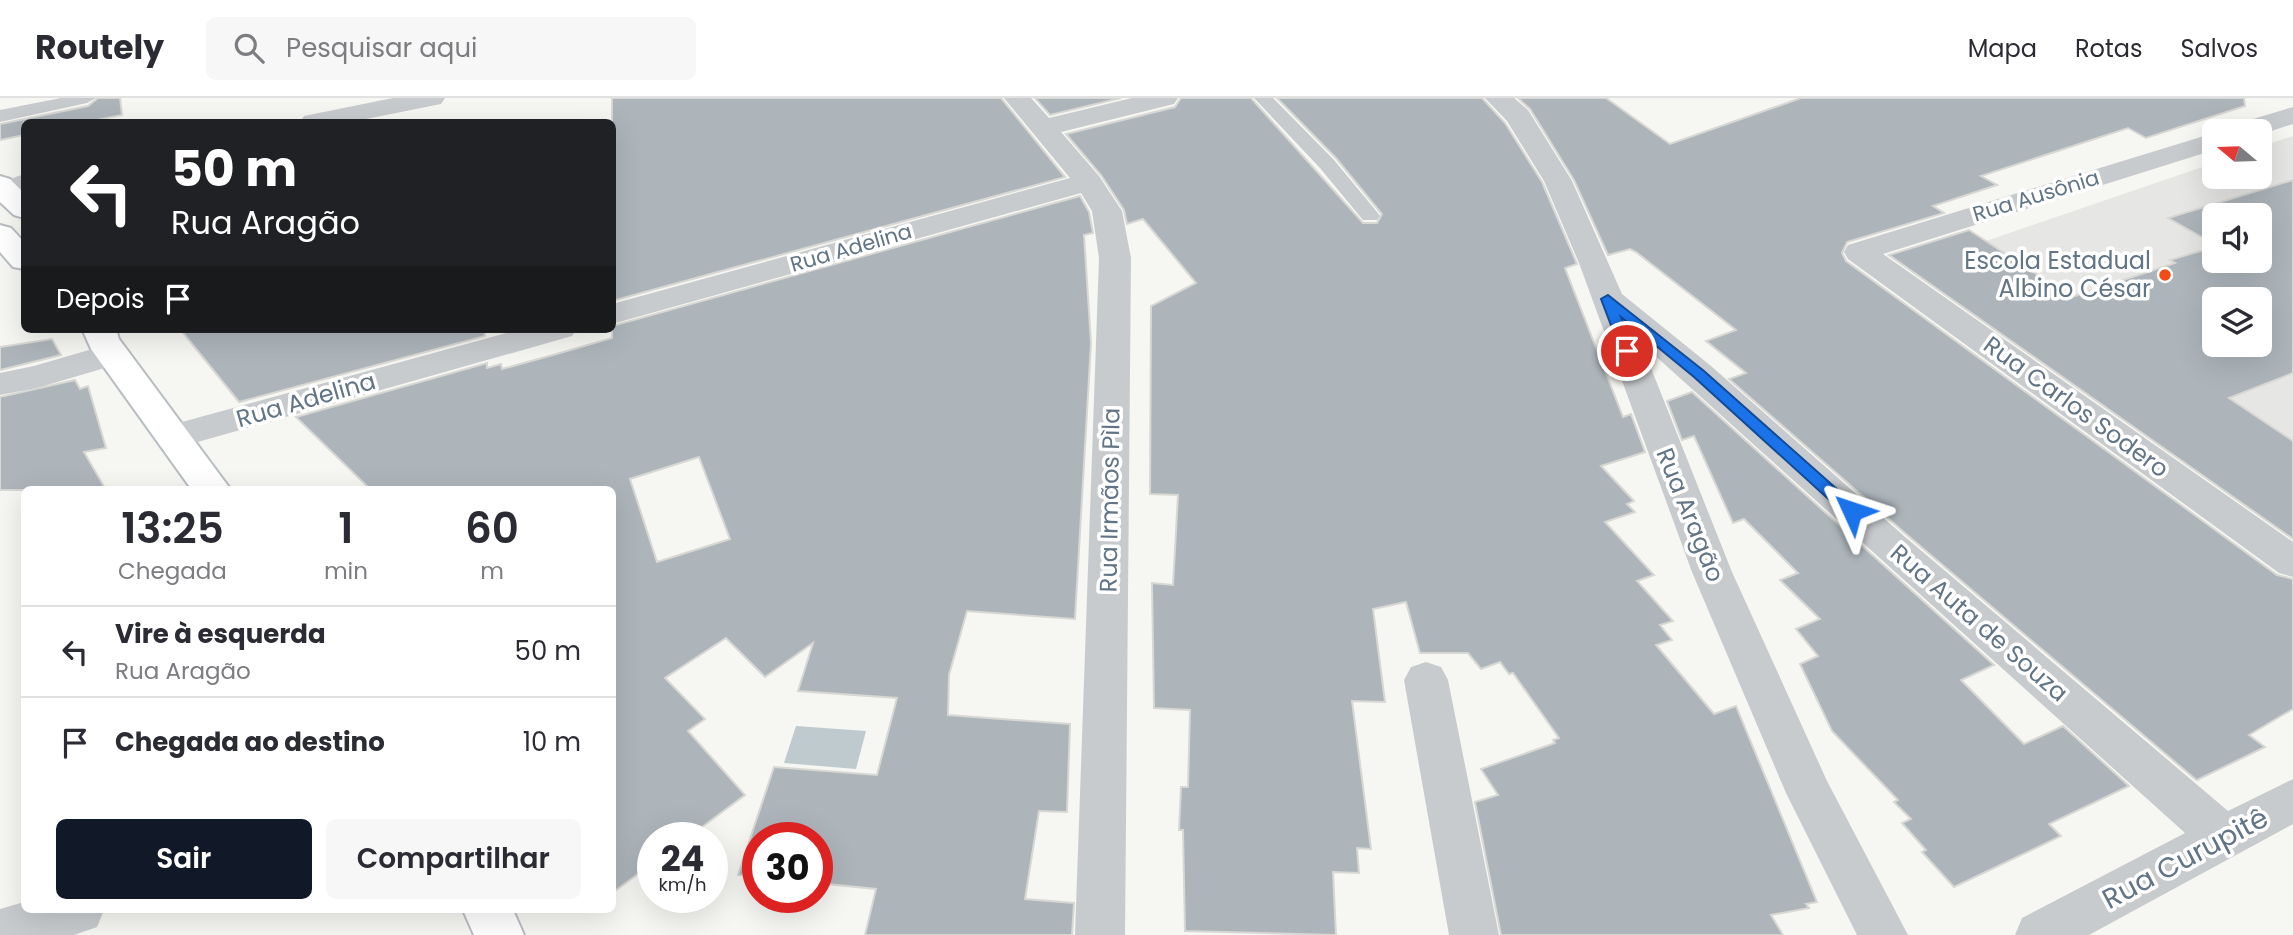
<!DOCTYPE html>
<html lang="pt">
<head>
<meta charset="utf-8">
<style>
	:root { --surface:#fff; --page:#f7f7f7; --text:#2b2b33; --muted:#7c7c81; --line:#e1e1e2; --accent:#111827 }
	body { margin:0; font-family:Poppins,sans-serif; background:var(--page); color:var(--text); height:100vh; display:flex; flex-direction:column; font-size:26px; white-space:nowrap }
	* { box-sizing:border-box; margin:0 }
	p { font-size:23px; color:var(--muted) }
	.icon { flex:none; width:38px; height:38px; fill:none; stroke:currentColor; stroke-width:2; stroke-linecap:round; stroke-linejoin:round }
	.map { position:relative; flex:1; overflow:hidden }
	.sheet { position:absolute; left:21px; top:388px; width:595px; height:427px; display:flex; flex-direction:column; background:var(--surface); border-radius:10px; box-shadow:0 7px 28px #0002 }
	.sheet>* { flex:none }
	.guide { position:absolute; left:21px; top:21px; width:595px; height:214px; border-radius:10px; box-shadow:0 7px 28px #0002; background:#202124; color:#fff; overflow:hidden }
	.needle { width:46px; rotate:289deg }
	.controls { position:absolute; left:2202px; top:21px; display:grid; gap:14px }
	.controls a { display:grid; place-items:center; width:70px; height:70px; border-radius:10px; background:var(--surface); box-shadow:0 7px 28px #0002; font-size:35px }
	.speed { position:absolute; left:637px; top:724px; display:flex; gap:14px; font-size:35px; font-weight:700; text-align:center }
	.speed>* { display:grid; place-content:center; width:91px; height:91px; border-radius:50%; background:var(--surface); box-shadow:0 7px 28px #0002; line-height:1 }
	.speed small { font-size:18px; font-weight:400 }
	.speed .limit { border:10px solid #d22; background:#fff; color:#111 }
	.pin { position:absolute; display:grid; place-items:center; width:60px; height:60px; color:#fff; margin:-30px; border:4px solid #fff; border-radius:50%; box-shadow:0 2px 7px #0007 }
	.me { position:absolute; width:77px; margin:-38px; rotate:312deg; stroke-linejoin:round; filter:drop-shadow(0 0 5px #0008) }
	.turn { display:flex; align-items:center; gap:24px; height:147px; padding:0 35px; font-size:32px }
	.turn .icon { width:91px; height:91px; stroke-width:2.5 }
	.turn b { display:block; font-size:49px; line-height:60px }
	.then { display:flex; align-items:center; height:66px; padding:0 35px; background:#0003; gap:14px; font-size:26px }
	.eta { display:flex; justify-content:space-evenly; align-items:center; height:119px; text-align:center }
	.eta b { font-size:42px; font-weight:600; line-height:49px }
	.action { display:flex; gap:14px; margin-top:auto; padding:14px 35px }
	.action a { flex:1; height:80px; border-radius:10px; background:var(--accent); color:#fff; font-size:28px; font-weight:600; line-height:80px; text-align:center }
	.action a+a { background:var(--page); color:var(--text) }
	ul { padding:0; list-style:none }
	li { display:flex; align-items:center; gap:21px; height:91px; padding:0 35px; border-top:2px solid var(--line) }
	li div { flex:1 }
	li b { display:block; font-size:26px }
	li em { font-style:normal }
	header { display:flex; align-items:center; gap:42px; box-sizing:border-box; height:98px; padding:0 35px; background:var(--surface); border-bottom:2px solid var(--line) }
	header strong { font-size:33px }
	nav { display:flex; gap:38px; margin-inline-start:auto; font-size:24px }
	.search { width:490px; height:63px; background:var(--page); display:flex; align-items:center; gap:18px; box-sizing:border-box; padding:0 24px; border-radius:10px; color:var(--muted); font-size:26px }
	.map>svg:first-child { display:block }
	.built { fill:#e6e7e5; fill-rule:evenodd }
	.water { fill:#bfcacf }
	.building { fill:#adb5bb; stroke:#d7d7d4; stroke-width:2; fill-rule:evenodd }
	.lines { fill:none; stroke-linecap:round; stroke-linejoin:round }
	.secondary-casing { stroke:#b9bec3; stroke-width:4 }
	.service { fill:#c8cbce; fill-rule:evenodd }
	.minor { fill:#c8cbce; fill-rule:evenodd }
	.secondary { fill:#fff; fill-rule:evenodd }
	.route { fill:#1a73e8; stroke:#114b97; stroke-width:2 }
	.poi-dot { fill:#f24c16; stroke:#fff; stroke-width:2.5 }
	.labels { text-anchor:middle; stroke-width:7; stroke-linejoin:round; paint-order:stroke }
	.far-street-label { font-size:21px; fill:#627586; stroke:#fff }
	.poi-label { font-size:24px; fill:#627586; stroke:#fff; text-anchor:end }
	.street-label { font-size:24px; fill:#627586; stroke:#fff }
	.near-street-label { font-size:28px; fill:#627586; stroke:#fff }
</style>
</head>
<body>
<header>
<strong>Routely</strong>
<div class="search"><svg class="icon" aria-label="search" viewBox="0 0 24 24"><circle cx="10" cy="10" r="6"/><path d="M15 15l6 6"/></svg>Pesquisar aqui</div>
<nav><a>Mapa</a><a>Rotas</a><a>Salvos</a></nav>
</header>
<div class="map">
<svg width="2293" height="837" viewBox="0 0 2293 837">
	<rect width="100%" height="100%" fill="#f6f6f2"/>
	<path class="built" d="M2293,38V343L1986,143L2214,65V79H2259V49ZM2214,117H2259V163H2214ZM2214,201H2259V247H2214Z"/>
	<polygon class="water" points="796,628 866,633 856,671 784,665"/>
	<g class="building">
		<polygon points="98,0 120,0 122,17 87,24 24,24 24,37 0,42 0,26 88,8"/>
		<polygon points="612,0 1001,0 1065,79 612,203"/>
		<polygon points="1035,0 1121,0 1050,17"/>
		<polygon points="1181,0 1251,0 1363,125 1377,125 1382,116 1336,60 1277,0 1482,0 1505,25 1542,84 1577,166 1565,170 1623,319 1631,316 1645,354 1601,368 1634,403 1627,406 1635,414 1605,424 1654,477 1637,483 1673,523 1660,527 1672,542 1656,547 1714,616 1736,608 1817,804 1806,806 1809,810 1771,817 1783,837 1501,837 1475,704 1498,697 1481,671 1555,645 1553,642 1559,640 1513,575 1509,576 1500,564 1481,571 1468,555 1420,555 1406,504 1373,511 1385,604 1352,603 1371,751 1357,750 1359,775 1333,774 1336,837 1185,833 1183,732 1179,732 1181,689 1188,689 1190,612 1154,610 1152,485 1173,487 1178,397 1150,396 1151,208 1196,185 1143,121 1127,126 1124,112 1101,77 1066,36 1175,9"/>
		<polygon points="1518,0 1606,0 1670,46 1801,0 2244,0 2245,8 2146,40 2128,30 1981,78 1997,87 1933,108 1944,115 1847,144 1842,155 1846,163 2277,477 2293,481 2293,611 2249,637 2265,649 2197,682 2194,680 1906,436 1729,281 1746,275 1706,243 1736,232 1636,154 1630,151 1608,157 1574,82 1530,11"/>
		<path d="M2293,82V275L2229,300L2293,343V441L1889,157L1969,132L2072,199L2175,165L2170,162L2214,149V163H2259V117H2214V146L2168,120ZM2214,201H2259V247H2214Z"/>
		<path d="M1080,98L1089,114L1093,135L1084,137L1091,245L1075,521L967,513L949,577L948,617L1070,626L1067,714L1039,713L1025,801L1074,805L1072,837H865L876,791L817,785V740H758V779L738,777L774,669L877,677L897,600L798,593L813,545L765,579L726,540L665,580L705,621L688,633L745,697L687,740H653V765L612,795V392H371L296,319L487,265V270L501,266L502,271L553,257L612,240V228ZM699,359L730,441L657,464L630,381Z"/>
		<polygon points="180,231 484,231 485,238 239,304"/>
		<polygon points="52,241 61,257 0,272 0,249"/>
		<polygon points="75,282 80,291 88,288 106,350 84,354 106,392 0,392 0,299"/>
		<polygon points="1692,294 1994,567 1961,582 2024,646 2063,628 2129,688 2049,726 2061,738 1954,789 1922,754 1926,752 1902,725 1911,721 1894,704 1898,702 1832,633 1800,566 1818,558 1796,531 1820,521 1780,482 1798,475 1744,421 1733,425 1694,338 1682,342 1667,303"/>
	</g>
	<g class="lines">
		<g class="secondary-casing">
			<g id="secondary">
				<polygon points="0,78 10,81 24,95 24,120 14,117 0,104"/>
				<polygon points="0,127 11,130 24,144 24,171 13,169 0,154"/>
				<polygon points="82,231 116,231 119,241 231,392 192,392 91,251"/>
				<polygon points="463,812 513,812 524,837 474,837"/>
			</g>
		</g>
		<g class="service">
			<polygon points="61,0 96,0 87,5 0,24 0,12"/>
			<polygon points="1254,0 1273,0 1334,62 1377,114 1380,118 1377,122 1363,122 1320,70"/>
		</g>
		<g class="minor">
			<polygon points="393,0 445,0 441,6 351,24 300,24 304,18"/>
			<polygon points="1004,0 1031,0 1049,20 1132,0 1178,0 1174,6 1061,34 1099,78 1122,113 1131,160 1125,837 1075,837 1099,160 1092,113 1081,95 612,226 612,206 1070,80"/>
			<polygon points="1485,0 1514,0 1528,12 1572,83 1622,196 1711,268 1904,438 2228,713 2293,681 2293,726 2089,837 2015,837 2022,820 2185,735 1641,245 1732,474 1827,683 1908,837 1857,837 1786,695 1692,474 1579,165 1544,83 1507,23"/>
			<polygon points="2293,9 2293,26 2259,37 2259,33 2229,33 2233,27"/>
			<polygon points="2214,35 2214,52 1883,156 2293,444 2293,479 2279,475 1848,161 1844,154 1848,147"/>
			<polygon points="24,76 24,95 0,104 0,85"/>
			<polygon points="521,231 577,231 572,238 173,351 160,348 155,339 160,330"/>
			<polygon points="113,245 125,248 130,256 125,264 37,290 0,297 0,275 34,268"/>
			<polygon points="1426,564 1441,569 1448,582 1499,837 1449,837 1404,582 1411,569"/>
			<polygon points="24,804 24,812 104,812 97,829 74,837 0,837 0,811"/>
		</g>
		<use href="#secondary" class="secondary"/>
	</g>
	<polygon class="route" points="1608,197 1704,273 1857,409 1860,413 1857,417 1846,417 1694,279 1621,219 1634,253 1632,256 1622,256 1601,201"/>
	<circle class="poi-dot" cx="2165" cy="177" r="7"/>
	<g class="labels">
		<g class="far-street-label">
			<text transform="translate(2036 98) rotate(-17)" y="7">Rua Ausônia</text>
			<text transform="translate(851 150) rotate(-16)" y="7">Rua Adelina</text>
		</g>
		<g class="poi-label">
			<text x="2151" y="171">Escola Estadual<tspan x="2151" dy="28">Albino César</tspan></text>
		</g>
		<g class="street-label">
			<text transform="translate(306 302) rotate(-16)" y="8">Rua Adelina</text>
			<text transform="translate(2076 309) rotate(36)" y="8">Rua Carlos Sodero</text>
			<text transform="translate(1110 402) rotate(-89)" y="8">Rua Irmãos Pìla</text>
			<text transform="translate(1690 417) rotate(68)" y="8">Rua Aragão</text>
			<text transform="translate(1979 525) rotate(41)" y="8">Rua Auta de Souza</text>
		</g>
		<g class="near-street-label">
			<text transform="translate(2185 760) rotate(-28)" y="10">Rua Curupitê</text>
		</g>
	</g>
</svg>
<div class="controls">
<a><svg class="needle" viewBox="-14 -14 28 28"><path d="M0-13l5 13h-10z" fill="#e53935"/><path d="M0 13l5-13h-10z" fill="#7c7c81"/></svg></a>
<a><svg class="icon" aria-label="sound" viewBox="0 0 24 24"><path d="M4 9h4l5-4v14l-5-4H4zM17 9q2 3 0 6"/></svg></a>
<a><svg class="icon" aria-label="layers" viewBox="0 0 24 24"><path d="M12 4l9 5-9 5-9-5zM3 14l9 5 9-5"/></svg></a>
</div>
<div class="speed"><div>24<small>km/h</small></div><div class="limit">30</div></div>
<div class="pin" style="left:1627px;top:253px;background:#d93025"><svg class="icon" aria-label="arrive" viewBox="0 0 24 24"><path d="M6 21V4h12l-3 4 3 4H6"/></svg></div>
<svg class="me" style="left:1852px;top:413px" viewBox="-20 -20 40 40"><path d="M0-17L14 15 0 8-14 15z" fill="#1a73e8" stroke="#fff" stroke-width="4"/></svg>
<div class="guide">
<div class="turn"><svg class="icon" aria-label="left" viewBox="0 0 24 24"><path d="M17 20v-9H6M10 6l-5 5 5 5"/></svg><div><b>50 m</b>Rua Aragão</div></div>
<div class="then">Depois<svg class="icon" aria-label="arrive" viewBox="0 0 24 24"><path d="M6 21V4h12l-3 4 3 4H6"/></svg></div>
</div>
<section class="sheet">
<div class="eta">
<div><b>13:25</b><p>Chegada</p></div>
<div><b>1</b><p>min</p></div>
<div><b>60</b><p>m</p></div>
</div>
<ul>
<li><svg class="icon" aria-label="left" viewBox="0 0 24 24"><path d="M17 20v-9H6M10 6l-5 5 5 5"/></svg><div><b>Vire à esquerda</b><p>Rua Aragão</p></div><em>50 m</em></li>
<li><svg class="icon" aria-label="arrive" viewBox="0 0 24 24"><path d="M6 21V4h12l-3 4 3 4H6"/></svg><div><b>Chegada ao destino</b></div><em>10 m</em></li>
</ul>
<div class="action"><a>Sair</a><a>Compartilhar</a></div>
</section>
</div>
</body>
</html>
